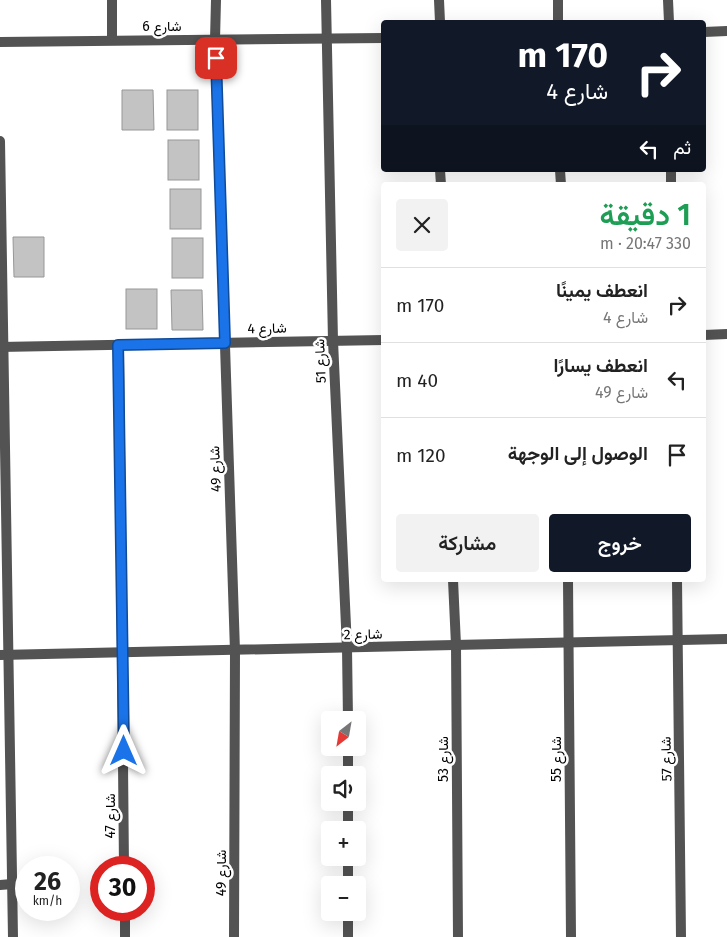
<!DOCTYPE html>
<html lang="ar">
<head>
<meta charset="utf-8">
<style>
	:root { --surface:#fff; --page:#f2f2f2; --text:#222; --muted:#767676; --line:#e0e0e0; --accent:#111827 }
	body { margin:0; font-family:"Fira Sans",Vazirmatn,sans-serif; background:var(--page); color:var(--text); direction:rtl; height:100vh; display:flex; flex-direction:column; font-size:19px; white-space:nowrap }
	* { box-sizing:border-box; margin:0 }
	p { font-size:16px; color:var(--muted) }
	.icon { flex:none; width:28px; height:28px; fill:none; stroke:currentColor; stroke-width:2; stroke-linecap:round; stroke-linejoin:round }
	.map { position:relative; flex:1; overflow:hidden; direction:ltr }
	.details { position:absolute; left:381px; top:182px; width:325px; height:400px; display:flex; flex-direction:column; background:var(--surface); border-radius:5px; box-shadow:0 5px 20px #0002; direction:rtl }
	.details>* { flex:none }
	.guide { position:absolute; left:381px; top:20px; width:325px; height:152px; border-radius:5px; box-shadow:0 5px 20px #0002; direction:rtl; background:#111827; color:#fff; overflow:hidden }
	.needle { width:32px; rotate:211deg }
	.buttons { position:absolute; left:321px; top:711px; display:grid; gap:10px }
	.buttons a { display:grid; place-items:center; width:45px; height:45px; border-radius:5px; background:var(--surface); box-shadow:0 5px 20px #0002; font-size:25px }
	.speed { position:absolute; left:15px; top:856px; display:flex; gap:10px; font-size:25px; font-weight:700; text-align:center }
	.speed>* { display:grid; place-content:center; width:65px; height:65px; border-radius:50%; background:var(--surface); box-shadow:0 5px 20px #0002; line-height:1 }
	.speed small { font-size:12px; font-weight:400 }
	.speed .limit { border:8px solid #d22; background:#fff; color:#111 }
	.pin { position:absolute; display:grid; place-items:center; width:42px; height:42px; color:#fff; margin:-21px; border-radius:10px; box-shadow:0 2px 8px #0006 }
	.me { position:absolute; width:55px; margin:-28px; rotate:0deg; stroke-linejoin:round; filter:drop-shadow(0 0 4px #0008) }
	.turn { display:flex; align-items:center; gap:18px; height:105px; padding:0 15px; font-size:22px }
	.turn .icon { width:65px; height:65px; stroke-width:2.5 }
	.turn b { display:block; font-size:35px; line-height:42px }
	.then { display:flex; align-items:center; height:48px; padding:0 15px; background:#0003; gap:10px; font-size:19px }
	.round { display:grid; place-items:center; flex:none; width:52px; height:52px; border-radius:5px; background:var(--page) }
	.overview { display:flex; align-items:center; justify-content:space-between; height:85px; padding:0 15px }
	h1 { font-size:30px; font-weight:600; line-height:38px; color:#1e9e55 }
	.button { display:flex; gap:10px; margin-top:auto; padding:10px 15px }
	.button a { flex:1; height:58px; border-radius:5px; background:var(--accent); color:#fff; font-size:20px; font-weight:600; line-height:58px; text-align:center }
	.button a+a { background:var(--page); color:var(--text) }
	ul { padding:0; list-style:none }
	li { display:flex; align-items:center; gap:15px; height:75px; padding:0 15px; border-top:1px solid var(--line) }
	li div { flex:1 }
	li b { display:block; font-size:19px }
	li em { font-style:normal }
	.map>svg:first-child { display:block }
	.building { fill:#c3c3c3; stroke:#979797 }
	.lines { fill:none; stroke-linecap:round; stroke-linejoin:round }
	.minor { stroke:#535353; stroke-width:10 }
	.route-casing { stroke:#114b97; stroke-width:12 }
	.route { stroke:#1a73e8; stroke-width:9 }
	.labels { text-anchor:middle; stroke-width:5; stroke-linejoin:round; paint-order:stroke }
	.street-label { font-size:14px; fill:#000; stroke:#fff }
</style>
</head>
<body>
<div class="map">
<svg width="727" height="937" viewBox="0 0 727 937">
	<rect width="100%" height="100%" fill="#fff"/>
	<g class="building">
		<polygon points="122,90 153,90 154,130 122,130"/>
		<rect x="167" y="90" width="31" height="40"/>
		<rect x="168" y="140" width="31" height="40"/>
		<rect x="170" y="189" width="31" height="40"/>
		<polygon points="13,237 44,237 44,277 14,277"/>
		<rect x="172" y="238" width="31" height="40"/>
		<rect x="126" y="289" width="31" height="40"/>
		<polygon points="171,290 202,290 203,330 172,330"/>
	</g>
	<g class="lines">
		<g class="minor">
			<polyline points="112,0 112,40"/>
			<polyline points="216,0 215,40 235,651 234,937"/>
			<polyline points="326,0 333,341 347,648 348,720"/>
			<polyline points="439,0 440,22"/>
			<polyline points="558,0 558,22"/>
			<polyline points="668,0 669,22"/>
			<polyline points="704,32 727,31"/>
			<polyline points="0,42 384,38"/>
			<polyline points="0,141 13,937"/>
			<polyline points="440,170 441,185"/>
			<polyline points="560,170 561,185"/>
			<polyline points="671,170 671,185"/>
			<polyline points="704,335 727,334"/>
			<polyline points="119,345 124,868"/>
			<polyline points="0,347 384,340"/>
			<polyline points="453,580 456,645 458,937"/>
			<polyline points="568,580 571,937"/>
			<polyline points="677,580 681,937"/>
			<polyline points="0,655 727,639"/>
			<polyline points="348,748 348,775"/>
			<polyline points="348,802 348,830"/>
			<polyline points="348,858 348,885"/>
			<polyline points="0,885 12,884"/>
			<polyline points="125,910 125,937"/>
			<polyline points="348,912 348,937"/>
		</g>
	</g>
	<g class="lines">
		<g class="route-casing">
			<polyline id="route" points="124,751 118,345 225,343 216,58"/>
		</g>
		<use href="#route" class="route"/>
	</g>
	<g class="labels">
		<g class="street-label">
			<text x="162" y="31">شارع 6</text>
			<text transform="translate(267 328) rotate(-1)" y="5">شارع 4</text>
			<text transform="translate(320 361) rotate(-92)" y="5">شارع 51</text>
			<text transform="translate(215 469) rotate(-92)" y="5">شارع 49</text>
			<text transform="translate(363 634) rotate(-1)" y="5">شارع 2</text>
			<text transform="translate(443 759) rotate(-90)" y="5">شارع 53</text>
			<text transform="translate(556 759) rotate(-90)" y="5">شارع 55</text>
			<text transform="translate(666 759) rotate(-91)" y="5">شارع 57</text>
			<text transform="translate(110 816) rotate(-90)" y="5">شارع 47</text>
			<text transform="translate(221 873) rotate(-90)" y="5">شارع 49</text>
		</g>
	</g>
</svg>
<div class="buttons">
<a><svg class="needle" viewBox="-14 -14 28 28"><path d="M0-13l5 13h-10z" fill="#e53935"/><path d="M0 13l5-13h-10z" fill="#767676"/></svg></a>
<a><svg class="icon" aria-label="sound" viewBox="0 0 24 24"><path d="M4 9h4l5-4v14l-5-4H4zM17 9q2 3 0 6"/></svg></a>
<a>+</a>
<a>−</a>
</div>
<div class="speed"><div>26<small>km/h</small></div><div class="limit">30</div></div>
<div class="pin" style="left:216px;top:58px;background:#d93025"><svg class="icon" aria-label="arrive" viewBox="0 0 24 24"><path d="M6 21V4h12l-3 4 3 4H6"/></svg></div>
<svg class="me" style="left:124px;top:751px" viewBox="-20 -20 40 40"><path d="M0-17L14 15 0 8-14 15z" fill="#1a73e8" stroke="#fff" stroke-width="4"/></svg>
<div class="guide">
<div class="turn"><svg class="icon" aria-label="right" viewBox="0 0 24 24"><path d="M7 20v-9h11M14 6l5 5-5 5"/></svg><div><b>170 m</b>شارع 4</div></div>
<div class="then">ثم<svg class="icon" aria-label="left" viewBox="0 0 24 24"><path d="M17 20v-9H6M10 6l-5 5 5 5"/></svg></div>
</div>
<section class="details">
<div class="overview"><div><h1>1 دقيقة</h1><p>330 m · 20:47</p></div><a class="round"><svg class="icon" aria-label="close" viewBox="0 0 24 24"><path d="M6 6l12 12M18 6L6 18"/></svg></a></div>
<ul>
<li><svg class="icon" aria-label="right" viewBox="0 0 24 24"><path d="M7 20v-9h11M14 6l5 5-5 5"/></svg><div><b>انعطف يمينًا</b><p>شارع 4</p></div><em>170 m</em></li>
<li><svg class="icon" aria-label="left" viewBox="0 0 24 24"><path d="M17 20v-9H6M10 6l-5 5 5 5"/></svg><div><b>انعطف يسارًا</b><p>شارع 49</p></div><em>40 m</em></li>
<li><svg class="icon" aria-label="arrive" viewBox="0 0 24 24"><path d="M6 21V4h12l-3 4 3 4H6"/></svg><div><b>الوصول إلى الوجهة</b></div><em>120 m</em></li>
</ul>
<div class="button"><a>خروج</a><a>مشاركة</a></div>
</section>
</div>
</body>
</html>
